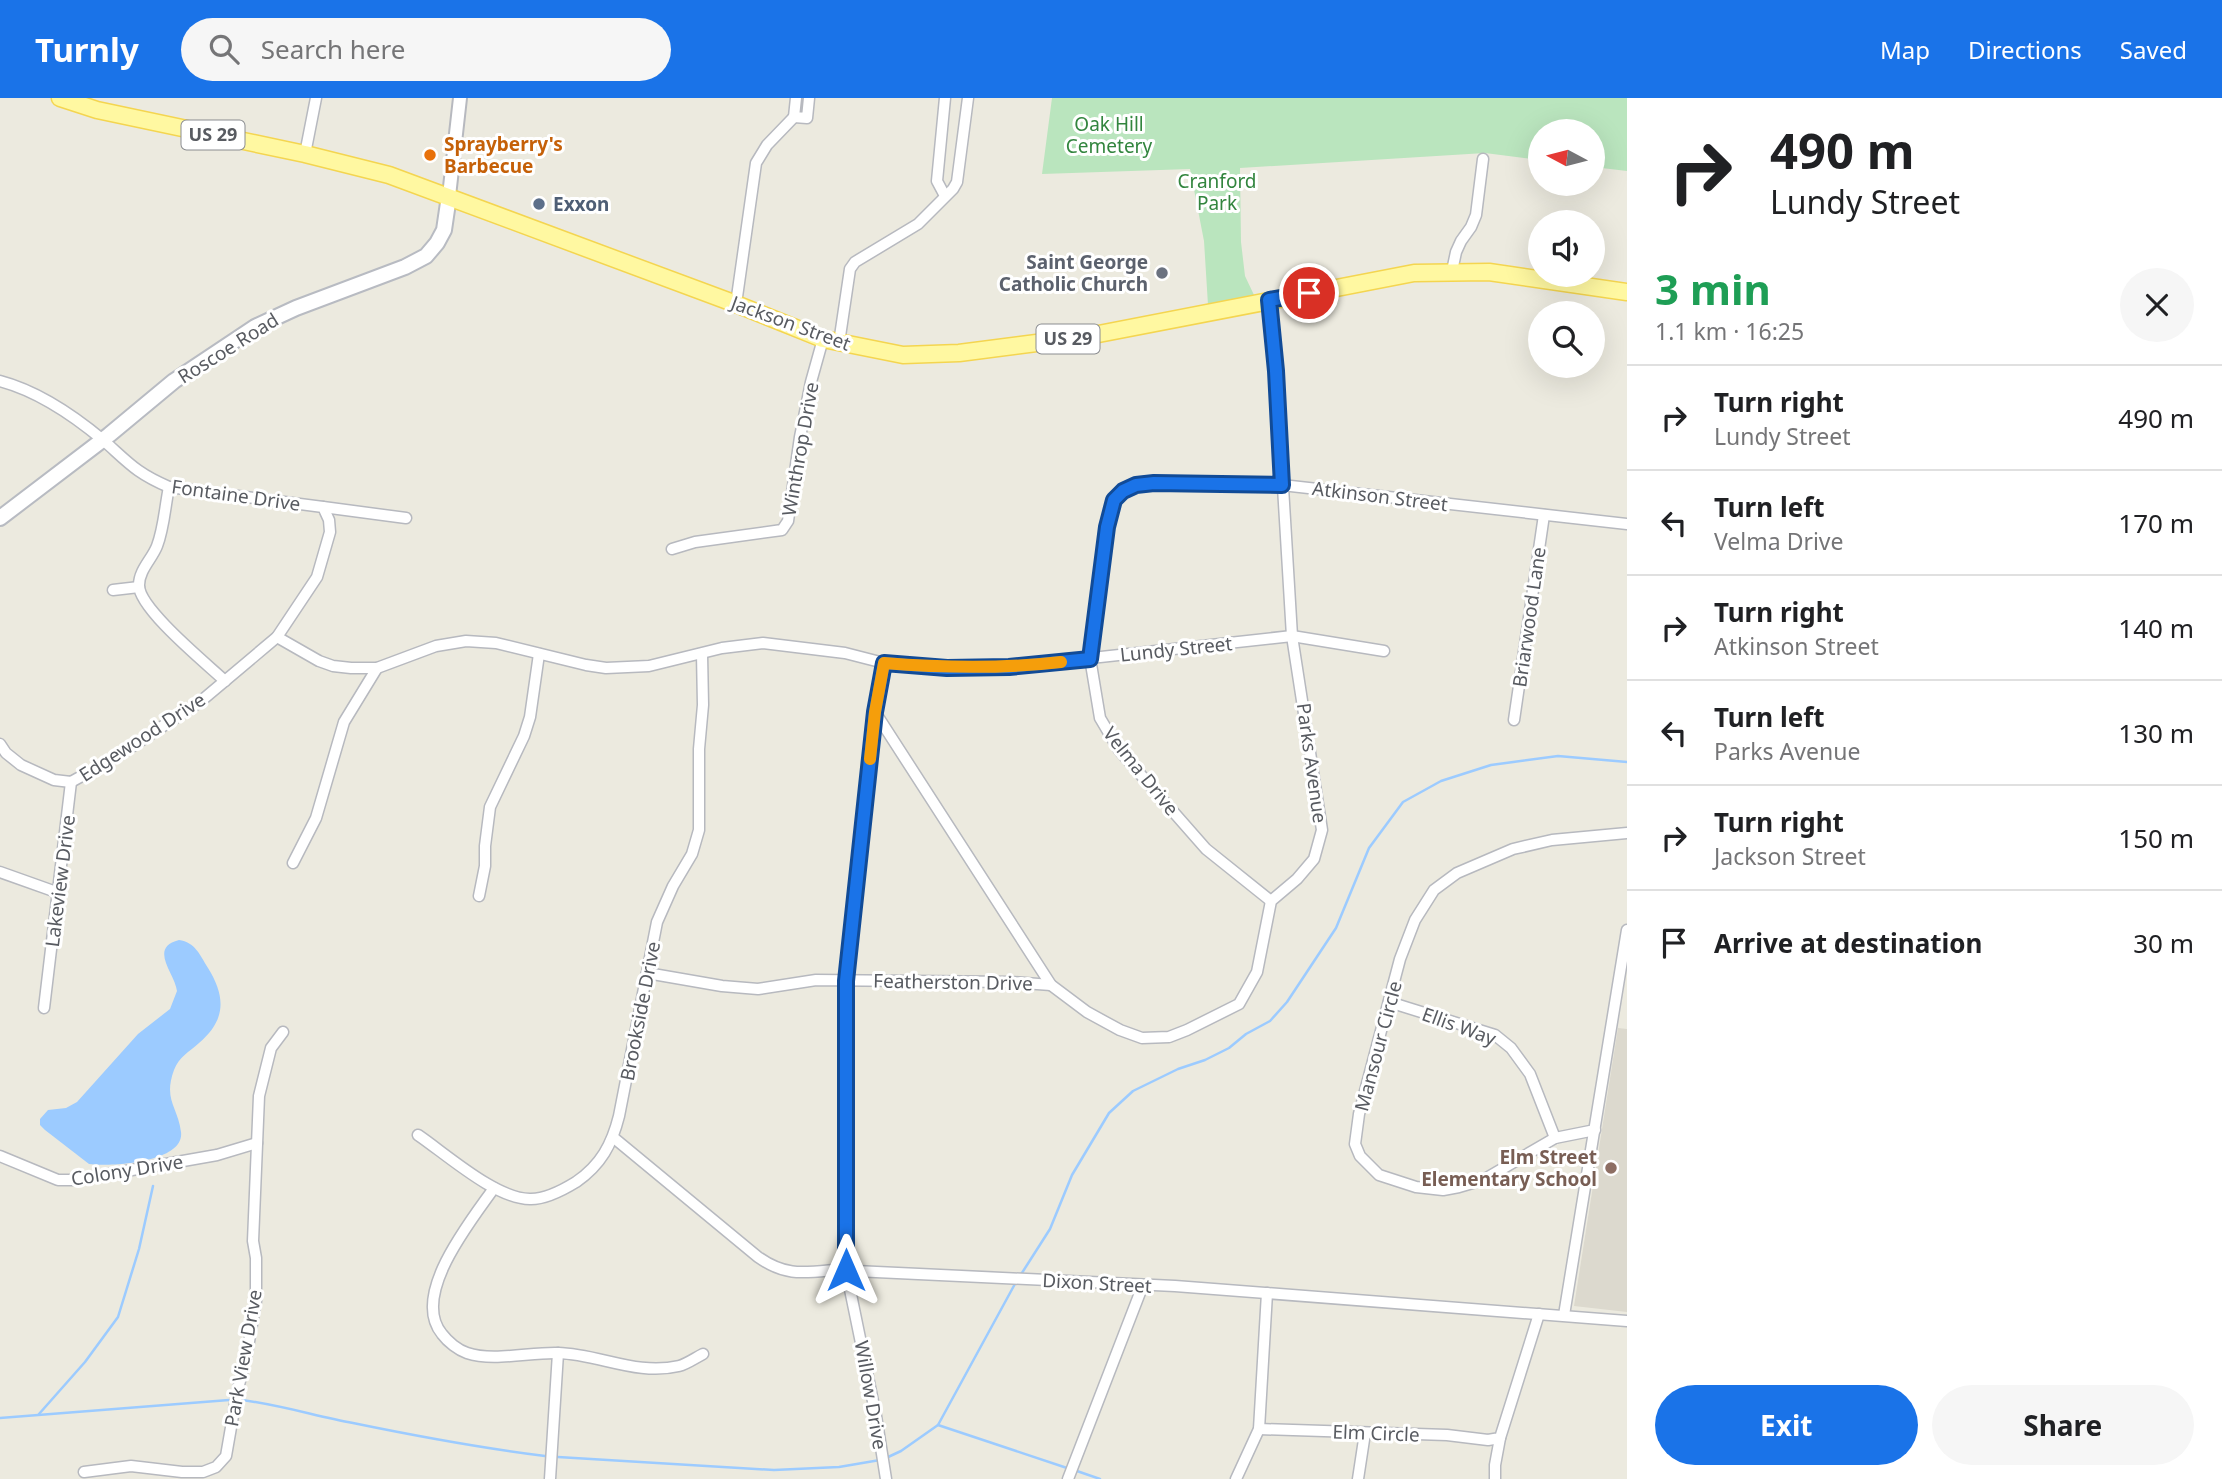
<!DOCTYPE html>
<html lang="en">
<head>
<meta charset="utf-8">
<style>
	:root { --surface:#fff; --page:#f6f6f6; --text:#202124; --muted:#757577; --line:#e0e0e0; --accent:#1a73e8 }
	body { margin:0; font-family:"Noto Sans",sans-serif; background:var(--page); color:var(--text); height:100vh; display:flex; flex-direction:column; font-size:26px; white-space:nowrap }
	* { box-sizing:border-box; margin:0 }
	p { font-size:23px; color:var(--muted) }
	.icon { flex:none; width:38px; height:38px; fill:none; stroke:currentColor; stroke-width:2; stroke-linecap:round; stroke-linejoin:round }
	.map { position:relative; flex:1; overflow:hidden }
	.panel { display:flex; flex-direction:column; background:var(--surface); width:595px }
	.panel>* { flex:none }
	.banner { background:#fff; color:var(--text); overflow:hidden }
	.needle { width:46px; rotate:277deg }
	.buttons { position:absolute; left:1528px; top:21px; display:grid; gap:14px }
	.buttons a { display:grid; place-items:center; width:77px; height:77px; border-radius:50%; background:var(--surface); box-shadow:0 7px 28px #0002; font-size:35px }
	.pin { position:absolute; display:grid; place-items:center; width:60px; height:60px; color:#fff; margin:-30px; border:4px solid #fff; border-radius:50%; box-shadow:0 2px 7px #0007 }
	.me { position:absolute; width:77px; margin:-38px; rotate:0deg; stroke-linejoin:round; filter:drop-shadow(0 0 5px #0008) }
	.turn { display:flex; align-items:center; gap:24px; height:147px; padding:0 28px; font-size:32px }
	.turn .icon { width:91px; height:91px; stroke-width:2.5 }
	.turn b { display:block; font-size:49px; line-height:60px }
	.round { display:grid; place-items:center; flex:none; width:74px; height:74px; border-radius:37px; background:var(--page) }
	.overview { display:flex; align-items:center; justify-content:space-between; height:119px; padding:0 28px }
	h1 { font-size:42px; font-weight:700; line-height:52px; color:#1e9e55 }
	.cta { display:flex; gap:14px; margin-top:auto; padding:14px 28px }
	.cta a { flex:1; height:80px; border-radius:42px; background:var(--accent); color:#fff; font-size:28px; font-weight:700; line-height:80px; text-align:center }
	.cta a+a { background:var(--page); color:var(--text) }
	ul { padding:0; list-style:none }
	li { display:flex; align-items:center; gap:21px; height:105px; padding:0 28px; border-top:2px solid var(--line) }
	li div { flex:1 }
	li b { display:block; font-size:26px }
	li em { font-style:normal }
	header { display:flex; align-items:center; gap:42px; box-sizing:border-box; height:98px; padding:0 35px; background:var(--accent); color:#fff }
	header strong { font-size:33px }
	nav { display:flex; gap:38px; margin-inline-start:auto; font-size:24px }
	.search { width:490px; height:63px; background:var(--page); display:flex; align-items:center; gap:18px; box-sizing:border-box; padding:0 24px; border-radius:38px; color:var(--muted); font-size:26px }
	main { display:flex; flex:1; min-height:0 }
	.map>svg:first-child { display:block }
	.education { fill:#dcd9ce }
	.green { fill:#bae5be }
	.water { fill:#9ccbff }
	.lines { fill:none; stroke-linecap:round; stroke-linejoin:round }
	.stream { stroke:#9ccbff; stroke-width:2.5 }
	.minor-casing { stroke:#b7b9bf; stroke-width:13 }
	.tertiary-casing { stroke:#b7b9bf; stroke-width:16 }
	.secondary-casing { stroke:#b8bbc2; stroke-width:18 }
	.primary-casing { stroke:#f4d550; stroke-width:19 }
	.minor { stroke:#fff; stroke-width:10 }
	.tertiary { stroke:#fff; stroke-width:12 }
	.secondary { stroke:#fff; stroke-width:14 }
	.primary { stroke:#fff8a1; stroke-width:16 }
	.route-casing { stroke:#114b97; stroke-width:18 }
	.route { stroke:#1a73e8; stroke-width:12 }
	.slow { stroke:#f59e0b; stroke-width:12 }
	.food-dot { fill:#e8710a; stroke:#fff; stroke-width:2.5 }
	.service-dot { fill:#5c6f8a; stroke:#fff; stroke-width:2.5 }
	.worship-dot { fill:#6b7280; stroke:#fff; stroke-width:2.5 }
	.education-dot { fill:#8d6e63; stroke:#fff; stroke-width:2.5 }
	.labels { text-anchor:middle; stroke-width:6; stroke-linejoin:round; paint-order:stroke }
	.shield { fill:#fff; stroke:#8a8c90; stroke-width:2 }
	.shield-label { font-size:18px; font-weight:bold; fill:#585b61 }
	.park-label { font-size:19px; fill:#32853e; stroke:#fff }
	.food-label { font-size:19px; font-weight:bold; fill:#c56008; stroke:#fff; text-anchor:start }
	.service-label { font-size:19px; font-weight:bold; fill:#4e5e75; stroke:#fff; text-anchor:start }
	.worship-label { font-size:19px; font-weight:bold; fill:#5b616d; stroke:#fff; text-anchor:end }
	.street-label { font-size:19px; fill:#585b61; stroke:#fff }
	.education-label { font-size:19px; font-weight:bold; fill:#785e54; stroke:#fff; text-anchor:end }
</style>
</head>
<body>
<header>
<strong>Turnly</strong>
<div class="search"><svg class="icon" aria-label="search" viewBox="0 0 24 24"><circle cx="10" cy="10" r="6"/><path d="M15 15l6 6"/></svg>Search here</div>
<nav><a>Map</a><a>Directions</a><a>Saved</a></nav>
</header>
<main>
<div class="map">
<svg width="1627" height="1381" viewBox="0 0 1627 1381">
	<rect width="100%" height="100%" fill="#eceadf"/>
	<polygon class="education" points="1618,930 1627,931 1627,1214 1574,1208"/>
	<polygon class="green" points="1052,0 1627,0 1627,73 1593,69 1592,33 1540,33 1540,62 1485,55 1240,70 1241,144 1245,178 1254,197 1208,207 1204,143 1190,71 1042,76"/>
	<path class="water" d="M179,842C195,844 200,857 208,870C226,899 226,922 199,945C189,954 179,959 174,972C163,1002 178,1009 181,1034C185,1065 109,1069 89,1066L45,1032L40,1027V1021L48,1012L66,1010L77,1004L138,936L170,911L177,893C175,875 148,850 179,842Z"/>
	<g class="lines">
		<g class="stream">
			<polyline points="1020,1178 1050,1131 1072,1077 1109,1015 1133,993 1178,971 1205,962 1229,950 1246,936 1270,923 1287,904 1336,830 1369,750 1403,704 1441,683 1491,667 1558,658 1627,664"/>
			<path d="M242,1302C280,1307 316,1318 353,1325C416,1338 481,1350 545,1358"/>
			<polyline points="39,1316 85,1264 118,1219 139,1151 153,1088"/>
			<polyline points="0,1320 229,1302"/>
			<polyline points="938,1327 1067,1370"/>
			<polyline points="558,1359 774,1372 839,1369 880,1362"/>
			<polyline points="886,1360 901,1353 938,1327 1016,1184"/>
			<polyline points="1074,1372 1100,1381"/>
		</g>
		<g class="minor-casing">
			<g id="minor">
				<polyline points="796,0 794,19 807,20 809,0"/>
				<polyline points="305,56 316,0"/>
				<polyline points="945,98 937,83 945,0"/>
				<polyline points="1452,173 1456,154 1461,143 1471,129 1476,117 1483,61"/>
				<polyline points="736,206 756,65 767,47 794,19"/>
				<polyline points="839,245 850,171 855,164 918,126 953,91 957,84 968,0"/>
				<path d="M0,283C38,293 73,317 103,342C129,365 136,375 169,389L323,409L329,422L330,434L317,479L277,539L201,603L116,659L71,684L54,682L21,667L6,655L0,646"/>
				<path d="M169,389C165,408 164,430 157,448C152,461 139,472 139,487C138,510 207,566 225,583"/>
				<polyline points="323,409 406,420"/>
				<polyline points="672,451 695,444 782,432 788,423 800,339 811,284 823,241"/>
				<polyline points="113,492 139,489"/>
				<polyline points="277,539 319,563 333,568 351,570 377,570 436,548 466,543 496,545 586,567 606,570 649,568 722,550 763,545 845,555 884,565 947,570 1009,569 1292,538 1384,553"/>
				<polyline points="884,565 875,614 846,883 846,1172 876,1318 886,1381"/>
				<polyline points="875,614 1051,887 1087,914 1120,932 1142,940 1169,939 1187,932 1239,906 1257,874 1271,803 1297,781 1314,761 1322,732 1292,538 1276,273 1269,202"/>
				<polyline points="1514,622 1544,417"/>
				<polyline points="293,765 316,720 344,624 377,570"/>
				<polyline points="0,774 59,795"/>
				<polyline points="479,798 485,768 485,748 490,709 524,638 530,619 539,556"/>
				<polyline points="1271,803 1206,751 1119,652 1100,620 1090,560 1107,429 1114,402 1123,393 1136,387 1154,385 1282,387 1627,426"/>
				<polyline points="647,875 722,888 758,891 816,882 1011,884 1051,887"/>
				<polyline points="1389,904 1495,937 1511,950 1530,976 1555,1040"/>
				<polyline points="44,910 71,684"/>
				<polyline points="1595,1032 1555,1040 1483,1082 1459,1089 1443,1092 1416,1089 1379,1077 1360,1058 1355,1046 1359,1016 1400,861 1415,822 1434,792 1457,775 1513,751 1552,742 1627,735"/>
				<path d="M418,1037C446,1056 497,1102 531,1101C546,1101 563,1092 576,1084C601,1067 612,1046 619,1018L657,824L673,788L692,756L699,732V651L703,607L702,556"/>
				<path d="M614,1040L758,1159C785,1178 802,1175 834,1172L1175,1188L1627,1223"/>
				<polyline points="0,1058 58,1082 75,1082 217,1057 257,1045"/>
				<path d="M494,1090C471,1123 410,1197 442,1236C448,1244 458,1252 467,1255C493,1264 530,1254 558,1255C599,1256 637,1278 679,1268C687,1266 695,1260 703,1256"/>
				<polyline points="1564,1217 1627,832"/>
				<polyline points="1259,1331 1447,1337 1488,1342 1500,1340 1539,1216"/>
				<polyline points="84,1374 131,1368 182,1374 203,1374 216,1369 226,1358 237,1295 247,1255 256,1203 256,1160 253,1143 259,998 271,950 283,934"/>
				<polyline points="550,1381 558,1255"/>
				<polyline points="1068,1381 1143,1187"/>
				<polyline points="1236,1381 1259,1331 1267,1195"/>
				<polyline points="1358,1381 1365,1335"/>
				<polyline points="1495,1381 1495,1367 1500,1340"/>
			</g>
		</g>
		<g class="tertiary-casing">
			<polyline id="tertiary" points="449,98 460,0"/>
		</g>
		<g class="secondary-casing">
			<polyline id="secondary" points="0,420 109,337 174,283 255,229 296,210 405,169 426,158 437,145 444,132 449,98"/>
		</g>
		<g class="primary-casing">
			<polyline id="primary" points="60,0 97,12 305,56 389,77 736,206 823,241 903,257 959,255 1083,239 1414,175 1489,174 1627,194"/>
		</g>
		<use href="#minor" class="minor"/>
		<use href="#tertiary" class="tertiary"/>
		<use href="#secondary" class="secondary"/>
		<use href="#primary" class="primary"/>
	</g>
	<g class="lines">
		<g class="route-casing">
			<polyline id="route" points="846,1172 846,883 875,614 884,565 947,570 1009,569 1090,561 1107,429 1114,402 1123,393 1136,387 1154,385 1282,387 1276,273 1269,202 1309,195"/>
		</g>
		<use href="#route" class="route"/>
		<path class="slow" d="M870,661L875,614L884,565C945,570 1001,571 1061,564"/>
	</g>
	<circle class="food-dot" cx="430" cy="57" r="7"/>
	<circle class="service-dot" cx="539" cy="106" r="7"/>
	<circle class="worship-dot" cx="1162" cy="175" r="7"/>
	<circle class="education-dot" cx="1611" cy="1070" r="7"/>
	<g class="labels">
		<g class="shield">
			<rect x="181.5" y="22.5" width="63" height="29" rx="5"/>
			<rect x="1036.5" y="226.5" width="63" height="29" rx="5"/>
		</g>
		<g class="shield-label">
			<text x="213" y="43">US 29</text>
			<text x="1068" y="247">US 29</text>
		</g>
		<g class="park-label">
			<text x="1109" y="33">Oak Hill<tspan x="1109" dy="22">Cemetery</tspan></text>
			<text x="1217" y="90">Cranford<tspan x="1217" dy="22">Park</tspan></text>
		</g>
		<g class="food-label">
			<text x="444" y="53">Sprayberry's<tspan x="444" dy="22">Barbecue</tspan></text>
		</g>
		<g class="service-label">
			<text x="553" y="113">Exxon</text>
		</g>
		<g class="worship-label">
			<text x="1148" y="171">Saint George<tspan x="1148" dy="22">Catholic Church</tspan></text>
		</g>
		<g class="street-label">
			<text transform="translate(791 225) rotate(20)" y="7">Jackson Street</text>
			<text transform="translate(228 250) rotate(-32)" y="7">Roscoe Road</text>
			<text transform="translate(800 351) rotate(-80)" y="7">Winthrop Drive</text>
			<text transform="translate(236 397) rotate(8)" y="7">Fontaine Drive</text>
			<text transform="translate(1380 398) rotate(7)" y="7">Atkinson Street</text>
			<text transform="translate(1529 519) rotate(-82)" y="7">Briarwood Lane</text>
			<text transform="translate(1176 551) rotate(-6)" y="7">Lundy Street</text>
			<text transform="translate(142 639) rotate(-33)" y="7">Edgewood Drive</text>
			<text transform="translate(1312 665) rotate(82)" y="7">Parks Avenue</text>
			<text transform="translate(1141 673) rotate(51)" y="7">Velma Drive</text>
			<text transform="translate(60 783) rotate(-83)" y="7">Lakeview Drive</text>
			<text transform="translate(953 884) rotate(1)" y="7">Featherston Drive</text>
			<text transform="translate(640 913) rotate(-79)" y="7">Brookside Drive</text>
			<text transform="translate(1459 928) rotate(20)" y="7">Ellis Way</text>
			<text transform="translate(1378 948) rotate(-75)" y="7">Mansour Circle</text>
			<text transform="translate(127 1072) rotate(-9)" y="7">Colony Drive</text>
			<text transform="translate(1097 1185) rotate(3)" y="7">Dixon Street</text>
			<text transform="translate(243 1260) rotate(-80)" y="7">Park View Drive</text>
			<text transform="translate(871 1297) rotate(80)" y="7">Willow Drive</text>
			<text transform="translate(1376 1335) rotate(2)" y="7">Elm Circle</text>
		</g>
		<g class="education-label">
			<text x="1597" y="1066">Elm Street<tspan x="1597" dy="22">Elementary School</tspan></text>
		</g>
	</g>
</svg>
<div class="buttons">
<a><svg class="needle" viewBox="-14 -14 28 28"><path d="M0-13l5 13h-10z" fill="#e53935"/><path d="M0 13l5-13h-10z" fill="#757577"/></svg></a>
<a><svg class="icon" aria-label="sound" viewBox="0 0 24 24"><path d="M4 9h4l5-4v14l-5-4H4zM17 9q2 3 0 6"/></svg></a>
<a><svg class="icon" aria-label="search" viewBox="0 0 24 24"><circle cx="10" cy="10" r="6"/><path d="M15 15l6 6"/></svg></a>
</div>
<div class="pin" style="left:1309px;top:195px;background:#d93025"><svg class="icon" aria-label="arrive" viewBox="0 0 24 24"><path d="M6 21V4h12l-3 4 3 4H6"/></svg></div>
<svg class="me" style="left:846px;top:1172px" viewBox="-20 -20 40 40"><path d="M0-17L14 15 0 8-14 15z" fill="#1a73e8" stroke="#fff" stroke-width="4"/></svg>
</div>
<section class="panel">
<div class="banner">
<div class="turn"><svg class="icon" aria-label="right" viewBox="0 0 24 24"><path d="M7 20v-9h11M14 6l5 5-5 5"/></svg><div><b>490 m</b>Lundy Street</div></div>
</div>
<div class="overview"><div><h1>3 min</h1><p>1.1 km · 16:25</p></div><a class="round"><svg class="icon" aria-label="close" viewBox="0 0 24 24"><path d="M6 6l12 12M18 6L6 18"/></svg></a></div>
<ul>
<li><svg class="icon" aria-label="right" viewBox="0 0 24 24"><path d="M7 20v-9h11M14 6l5 5-5 5"/></svg><div><b>Turn right</b><p>Lundy Street</p></div><em>490 m</em></li>
<li><svg class="icon" aria-label="left" viewBox="0 0 24 24"><path d="M17 20v-9H6M10 6l-5 5 5 5"/></svg><div><b>Turn left</b><p>Velma Drive</p></div><em>170 m</em></li>
<li><svg class="icon" aria-label="right" viewBox="0 0 24 24"><path d="M7 20v-9h11M14 6l5 5-5 5"/></svg><div><b>Turn right</b><p>Atkinson Street</p></div><em>140 m</em></li>
<li><svg class="icon" aria-label="left" viewBox="0 0 24 24"><path d="M17 20v-9H6M10 6l-5 5 5 5"/></svg><div><b>Turn left</b><p>Parks Avenue</p></div><em>130 m</em></li>
<li><svg class="icon" aria-label="right" viewBox="0 0 24 24"><path d="M7 20v-9h11M14 6l5 5-5 5"/></svg><div><b>Turn right</b><p>Jackson Street</p></div><em>150 m</em></li>
<li><svg class="icon" aria-label="arrive" viewBox="0 0 24 24"><path d="M6 21V4h12l-3 4 3 4H6"/></svg><div><b>Arrive at destination</b></div><em>30 m</em></li>
</ul>
<div class="cta"><a>Exit</a><a>Share</a></div>
</section>
</main>
</body>
</html>
